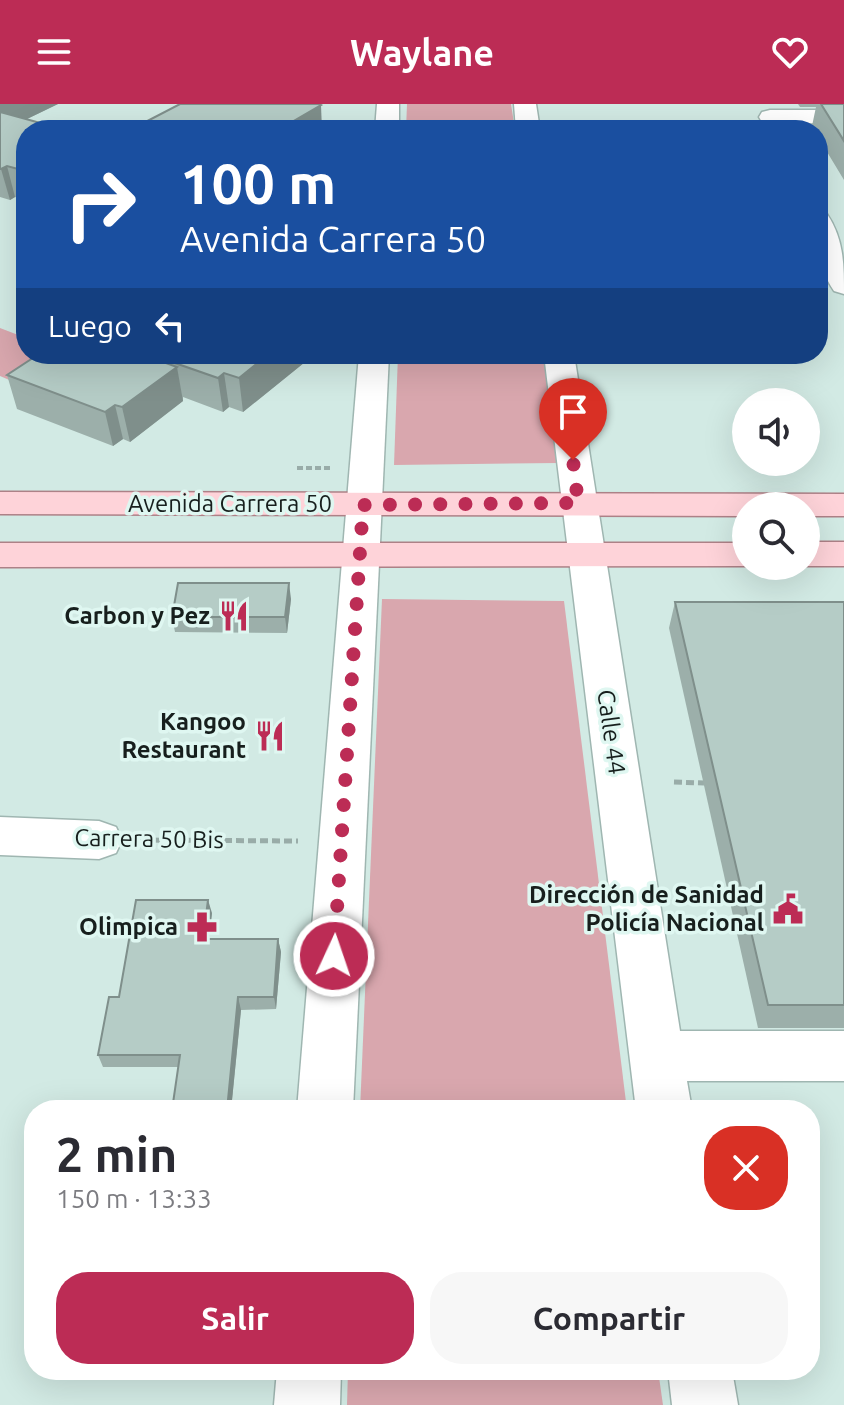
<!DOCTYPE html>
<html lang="es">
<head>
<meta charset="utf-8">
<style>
	:root { --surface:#fff; --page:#f7f7f7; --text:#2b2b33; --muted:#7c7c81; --accent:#bc2c55 }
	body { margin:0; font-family:Ubuntu,sans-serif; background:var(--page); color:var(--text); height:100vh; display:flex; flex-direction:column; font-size:30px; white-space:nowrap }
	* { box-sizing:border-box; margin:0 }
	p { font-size:26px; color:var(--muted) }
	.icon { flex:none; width:44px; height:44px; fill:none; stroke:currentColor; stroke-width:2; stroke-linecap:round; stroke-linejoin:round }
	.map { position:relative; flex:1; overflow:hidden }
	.side { position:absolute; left:24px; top:996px; width:796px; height:280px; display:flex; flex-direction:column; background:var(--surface); border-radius:32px; box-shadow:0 8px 32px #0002 }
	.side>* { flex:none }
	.guide { position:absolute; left:16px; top:16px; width:812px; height:244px; border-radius:32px; box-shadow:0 8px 32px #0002; background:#1a4fa0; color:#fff; overflow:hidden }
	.controls { position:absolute; left:732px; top:284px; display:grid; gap:16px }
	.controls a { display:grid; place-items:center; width:88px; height:88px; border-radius:50%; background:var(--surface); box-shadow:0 8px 32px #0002; font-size:40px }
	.pin { position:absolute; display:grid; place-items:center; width:68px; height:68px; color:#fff; margin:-82px -34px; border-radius:50% 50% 50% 0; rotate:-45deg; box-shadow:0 0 8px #0007 }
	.pin .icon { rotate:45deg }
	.me { position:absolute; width:88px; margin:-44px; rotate:3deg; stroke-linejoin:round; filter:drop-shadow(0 0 6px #0008) }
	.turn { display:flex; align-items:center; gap:28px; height:168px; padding:0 32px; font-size:36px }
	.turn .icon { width:104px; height:104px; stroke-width:2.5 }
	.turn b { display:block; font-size:56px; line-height:68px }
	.then { display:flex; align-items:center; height:76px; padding:0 32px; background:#0003; gap:16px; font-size:30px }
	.round { display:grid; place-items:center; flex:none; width:84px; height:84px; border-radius:32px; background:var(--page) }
	.summary { display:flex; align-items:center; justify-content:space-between; height:136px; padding:0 32px }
	h1 { font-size:48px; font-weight:600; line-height:60px }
	.button { display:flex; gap:16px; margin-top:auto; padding:16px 32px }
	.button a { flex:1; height:92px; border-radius:32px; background:var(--accent); color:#fff; font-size:32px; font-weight:600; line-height:92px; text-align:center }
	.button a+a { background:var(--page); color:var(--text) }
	header { display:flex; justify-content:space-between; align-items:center; height:104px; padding:0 32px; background:var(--accent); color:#fff; font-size:36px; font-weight:600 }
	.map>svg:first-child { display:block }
	.green { fill:#d9a7ae }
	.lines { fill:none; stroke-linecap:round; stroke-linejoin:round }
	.minor-casing { stroke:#9fb6b1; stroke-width:3 }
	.major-casing { stroke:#ad8187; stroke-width:3 }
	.path-far1 { stroke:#99aca8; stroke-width:4; stroke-dasharray:6 3; stroke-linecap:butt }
	.path { stroke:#99aca8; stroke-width:5; stroke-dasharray:8 4; stroke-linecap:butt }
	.minor { fill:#fff; fill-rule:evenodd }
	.major { fill:#fed3d9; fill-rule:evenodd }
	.wall { fill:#9cafaa }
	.shaded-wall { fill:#7f8f8b }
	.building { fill:#b5ccc6; stroke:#7f8f8b; stroke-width:2 }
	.route { stroke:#bc2c55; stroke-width:14; stroke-dasharray:0 25.2 }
	.labels { text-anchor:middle; stroke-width:7; stroke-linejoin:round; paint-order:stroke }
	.street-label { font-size:24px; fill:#171f1d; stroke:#dff7f1 }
	.poi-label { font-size:24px; font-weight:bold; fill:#171f1d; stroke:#dff7f1; text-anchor:end }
</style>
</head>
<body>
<header><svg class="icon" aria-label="menu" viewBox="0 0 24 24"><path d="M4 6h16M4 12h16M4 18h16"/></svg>Waylane<svg class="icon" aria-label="heart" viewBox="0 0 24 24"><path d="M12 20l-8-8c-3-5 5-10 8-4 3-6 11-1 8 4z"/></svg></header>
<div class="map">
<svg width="844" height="1301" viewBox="0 0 844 1301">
	<rect width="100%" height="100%" fill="#d2eae4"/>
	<g class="green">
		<polygon points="407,0 511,0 515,26 406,26"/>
		<polygon points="0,224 26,234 26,250 65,250 21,281 0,272"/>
		<polygon points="398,250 543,250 558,359 394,361"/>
		<polygon points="382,495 564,497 627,1006 360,1006"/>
		<polygon points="348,1266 658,1266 663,1301 347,1301"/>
	</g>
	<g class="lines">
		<g class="minor-casing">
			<g id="minor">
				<polygon points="377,0 399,0 399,26 375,26"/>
				<polygon points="514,0 536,0 540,26 516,26"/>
				<polygon points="770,6 844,6 844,20 762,18 759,13 762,8"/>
				<path d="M818,108L827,110C844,135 844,161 844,190L834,187C817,163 818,136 818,108Z"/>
				<polygon points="359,250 389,250 353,1006 297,1006"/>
				<polygon points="544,250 574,250 680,927 844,927 844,977 687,977 692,1006 636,1006"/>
				<polygon points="0,713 99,717 116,723 122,736 116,749 99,755 0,751"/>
				<polygon points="277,1266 341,1266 340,1301 274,1301"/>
				<polygon points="668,1266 732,1266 738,1301 672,1301"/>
			</g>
		</g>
		<g class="major-casing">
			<g id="major">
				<polygon points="0,388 844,390 844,412 806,412 806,402 746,402 746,412 0,410"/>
				<rect x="806" y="438" width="38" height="24"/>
				<polygon points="0,439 746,439 746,462 750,462 0,463"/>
			</g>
		</g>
		<g class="path-far1">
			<polyline points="297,364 331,364"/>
			<polyline points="765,470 791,470"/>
		</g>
		<g class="path">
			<polyline points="674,678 704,679"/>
			<polyline points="140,736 298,737"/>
		</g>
		<use href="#minor" class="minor"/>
		<use href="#major" class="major"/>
	</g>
	<g class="wall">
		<polygon points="0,0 58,0 27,15 25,96 15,93 10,96 0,93"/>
		<polygon points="798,0 844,0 844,76 818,33 818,26 814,26 812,22 816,3 800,3"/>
		<polygon points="26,147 26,179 19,152"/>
		<polygon points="153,250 309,250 310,254 243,308 229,303 223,308 183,293 183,297 130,338 123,335 113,342 17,305 7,271 153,254 152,251"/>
		<polygon points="291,495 287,529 175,528 172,513"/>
		<polygon points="675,498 844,498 844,924 758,924 669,524"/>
		<polygon points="212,809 209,835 278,835 281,848 276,905 241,906 231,1006 172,1006 179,963 103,963 98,951 119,893"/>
	</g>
	<g class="shaded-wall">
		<polygon points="0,0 58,0 0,28"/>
		<polygon points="321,1 322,26 278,26"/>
		<polygon points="26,61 26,96 25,96 18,65"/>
		<polygon points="7,62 15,93 10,96 1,65"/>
		<polygon points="269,250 309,250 310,254 243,308 239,274"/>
		<polygon points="177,263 183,297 130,338 122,303"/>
		<polygon points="224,269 229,303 223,308 218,274"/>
		<polygon points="115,301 123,335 113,342 105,308"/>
		<polygon points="289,479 291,495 287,529 285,513"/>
		<polygon points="208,796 212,809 207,848 203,835"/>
		<polygon points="278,835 281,848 276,905 274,893"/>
		<polygon points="238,893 241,906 231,1006 227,1006"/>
	</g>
	<g class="building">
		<polygon points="180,0 319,0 321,1 278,26 237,26 225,23 219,26 130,26"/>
		<polygon points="821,0 844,0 844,37"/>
		<polygon points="0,8 66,26 26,26 26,61 18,65 7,62 1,65 0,65"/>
		<polygon points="26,147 26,154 19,152"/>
		<polygon points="39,250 141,250 177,263 122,303 115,301 105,308 7,271"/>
		<polygon points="153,250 269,250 239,274 224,269 218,274 152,251"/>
		<polygon points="178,479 289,479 285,513 172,513"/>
		<polygon points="675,498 844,498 844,901 768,901"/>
		<polygon points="136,796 208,796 203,835 278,835 274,893 238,893 227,1006 172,1006 180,951 98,951 109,893 119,893"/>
	</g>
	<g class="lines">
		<polyline class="route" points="334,852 363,401 578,399 573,356"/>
	</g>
	<defs>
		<g id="restaurant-bare" transform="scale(2.4)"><path d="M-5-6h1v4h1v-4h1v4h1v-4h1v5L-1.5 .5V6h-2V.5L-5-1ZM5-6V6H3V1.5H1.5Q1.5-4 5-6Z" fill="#bc2c55" stroke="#dff7f1" stroke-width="2.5" paint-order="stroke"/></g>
		<g id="civic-bare" transform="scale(2.4)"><path d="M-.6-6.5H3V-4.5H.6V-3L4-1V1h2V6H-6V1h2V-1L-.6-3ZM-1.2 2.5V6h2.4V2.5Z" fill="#bc2c55" stroke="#dff7f1" stroke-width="2.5" paint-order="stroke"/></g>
		<g id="pharmacy-bare" transform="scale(2.4)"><path d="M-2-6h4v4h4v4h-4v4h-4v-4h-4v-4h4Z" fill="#bc2c55" stroke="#dff7f1" stroke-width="2.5" paint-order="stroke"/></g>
	</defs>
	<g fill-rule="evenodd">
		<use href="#restaurant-bare" x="234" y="512"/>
		<use href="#restaurant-bare" x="270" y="632"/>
		<use href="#civic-bare" x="788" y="805"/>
		<use href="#pharmacy-bare" x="202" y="823"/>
	</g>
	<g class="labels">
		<g class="street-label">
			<text x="230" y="408">Avenida Carrera 50</text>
			<text transform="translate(611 628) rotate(82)" y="8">Calle 44</text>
			<text transform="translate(149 735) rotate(1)" y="8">Carrera 50 Bis</text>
		</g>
		<g class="poi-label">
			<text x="210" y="520">Carbon y Pez</text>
			<text x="246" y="626">Kangoo<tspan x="246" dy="28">Restaurant</tspan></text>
			<text x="764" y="799">Dirección de Sanidad<tspan x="764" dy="28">Policía Nacional</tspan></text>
			<text x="178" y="831">Olimpica</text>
		</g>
	</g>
</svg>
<div class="controls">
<a><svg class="icon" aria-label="sound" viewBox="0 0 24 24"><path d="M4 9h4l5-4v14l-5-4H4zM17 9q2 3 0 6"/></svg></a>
<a><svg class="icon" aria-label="search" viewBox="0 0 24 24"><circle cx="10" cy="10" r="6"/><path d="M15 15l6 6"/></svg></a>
</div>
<div class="pin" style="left:573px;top:356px;background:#d93025"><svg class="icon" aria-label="arrive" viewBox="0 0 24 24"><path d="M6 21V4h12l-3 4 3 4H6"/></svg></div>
<svg class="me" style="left:334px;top:852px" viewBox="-20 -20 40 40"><circle r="17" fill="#bc2c55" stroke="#fff" stroke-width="3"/><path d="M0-11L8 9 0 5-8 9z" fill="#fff"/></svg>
<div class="guide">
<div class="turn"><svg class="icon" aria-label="right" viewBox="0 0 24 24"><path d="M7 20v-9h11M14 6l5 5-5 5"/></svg><div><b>100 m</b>Avenida Carrera 50</div></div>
<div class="then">Luego<svg class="icon" aria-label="left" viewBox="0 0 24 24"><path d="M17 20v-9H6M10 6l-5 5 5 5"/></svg></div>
</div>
<section class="side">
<div class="summary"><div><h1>2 min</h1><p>150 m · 13:33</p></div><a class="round" style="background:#d93025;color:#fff"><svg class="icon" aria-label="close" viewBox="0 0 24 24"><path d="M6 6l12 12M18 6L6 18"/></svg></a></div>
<div class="button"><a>Salir</a><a>Compartir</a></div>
</section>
</div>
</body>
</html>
